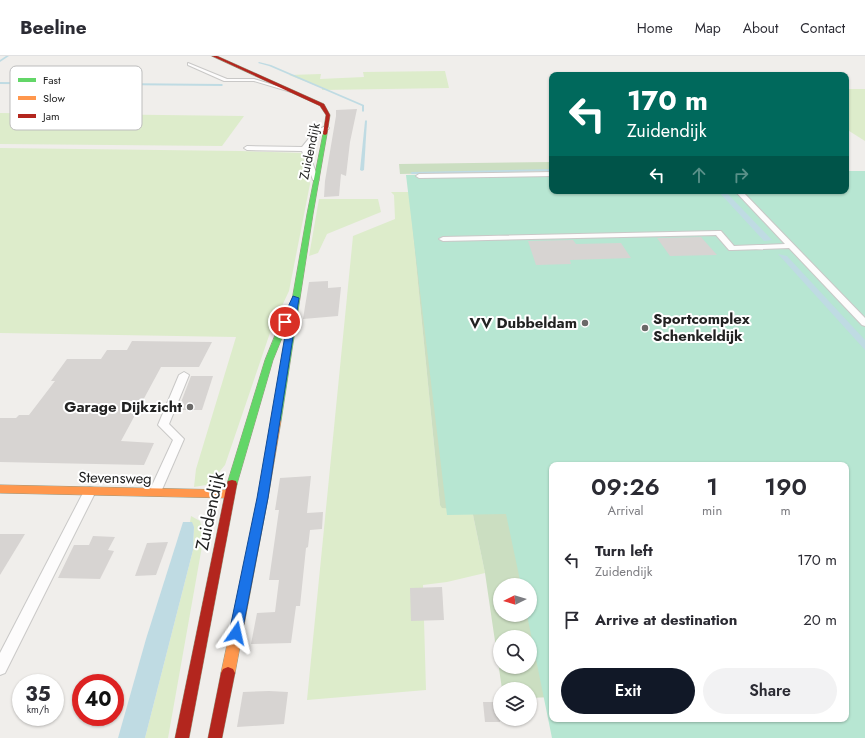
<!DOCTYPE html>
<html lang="en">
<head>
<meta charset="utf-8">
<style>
	:root { --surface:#fff; --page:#f2f2f3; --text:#2b2b33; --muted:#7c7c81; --line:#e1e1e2; --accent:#111827 }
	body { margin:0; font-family:Jost,sans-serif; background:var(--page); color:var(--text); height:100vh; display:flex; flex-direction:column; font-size:15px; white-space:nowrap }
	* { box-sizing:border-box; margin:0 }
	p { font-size:13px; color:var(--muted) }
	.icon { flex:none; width:22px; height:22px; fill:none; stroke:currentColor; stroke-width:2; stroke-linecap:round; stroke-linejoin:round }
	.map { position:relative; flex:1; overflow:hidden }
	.drawer { position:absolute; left:549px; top:406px; width:300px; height:260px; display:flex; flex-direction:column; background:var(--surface); border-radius:8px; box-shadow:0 1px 3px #0004 }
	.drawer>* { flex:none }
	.guide { position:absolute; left:549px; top:16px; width:300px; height:122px; border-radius:8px; box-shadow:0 1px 3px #0004; background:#00695c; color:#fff; overflow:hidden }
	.needle { width:26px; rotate:265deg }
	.fabs { position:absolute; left:493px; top:522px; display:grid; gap:8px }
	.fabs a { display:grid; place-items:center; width:44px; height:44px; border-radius:50%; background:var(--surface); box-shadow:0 1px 3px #0004; font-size:20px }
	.speed { position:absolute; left:12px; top:618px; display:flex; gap:8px; font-size:20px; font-weight:700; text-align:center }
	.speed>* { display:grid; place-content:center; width:52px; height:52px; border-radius:50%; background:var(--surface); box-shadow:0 1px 3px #0004; line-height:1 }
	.speed small { font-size:10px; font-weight:400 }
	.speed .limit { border:6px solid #d22; background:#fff; color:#111 }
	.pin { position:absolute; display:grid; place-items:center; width:34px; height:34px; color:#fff; margin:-17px; border:2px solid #fff; border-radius:50%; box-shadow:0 1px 4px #0007 }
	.me { position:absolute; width:44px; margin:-22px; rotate:11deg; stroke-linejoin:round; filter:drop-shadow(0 0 3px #0008) }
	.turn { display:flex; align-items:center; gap:14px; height:84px; padding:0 12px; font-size:18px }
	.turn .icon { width:52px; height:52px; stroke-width:2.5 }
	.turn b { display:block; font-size:28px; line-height:34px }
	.lanes { display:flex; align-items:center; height:38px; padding:0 12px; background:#0003; justify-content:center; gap:20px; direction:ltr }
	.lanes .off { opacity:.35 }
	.eta { display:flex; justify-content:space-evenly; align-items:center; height:68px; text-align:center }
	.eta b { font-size:24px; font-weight:600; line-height:28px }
	.action { display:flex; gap:8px; margin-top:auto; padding:8px 12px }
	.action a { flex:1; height:46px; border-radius:24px; background:var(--accent); color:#fff; font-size:16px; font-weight:600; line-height:46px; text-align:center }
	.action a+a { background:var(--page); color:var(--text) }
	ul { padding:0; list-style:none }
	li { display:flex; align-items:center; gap:12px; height:60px; padding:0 12px }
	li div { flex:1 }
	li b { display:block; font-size:15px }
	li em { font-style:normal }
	header { display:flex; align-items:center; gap:24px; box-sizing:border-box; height:56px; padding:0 20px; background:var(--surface); border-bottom:1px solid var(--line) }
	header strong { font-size:19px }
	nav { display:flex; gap:22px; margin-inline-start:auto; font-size:14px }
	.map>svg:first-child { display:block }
	.grass { fill:#ddeccb }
	.forest { fill:#cbdec1; fill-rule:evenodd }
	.pitch { fill:#b7e6d2; fill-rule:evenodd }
	.water { fill:#bfdbe3 }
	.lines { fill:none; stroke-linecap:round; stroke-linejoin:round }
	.stream { fill:#bfdbe3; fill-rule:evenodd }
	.building { fill:#d7d4d2 }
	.lane-casing { stroke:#c9c8c7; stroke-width:2 }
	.fast-casing { stroke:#999a82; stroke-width:1 }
	.slow-casing { stroke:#999a82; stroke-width:1 }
	.jam-casing { stroke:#999a82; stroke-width:1 }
	.lane { fill:#fdfcfc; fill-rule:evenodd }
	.fast { fill:#63d668; fill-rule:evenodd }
	.slow { fill:#ff974d; fill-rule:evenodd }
	.jam { fill:#b3261e; fill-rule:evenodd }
	.route { fill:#1a73e8; stroke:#114b97 }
	.poi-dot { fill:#6a6968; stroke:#fff; stroke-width:1.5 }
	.labels { text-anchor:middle; stroke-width:4; stroke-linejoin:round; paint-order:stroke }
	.far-street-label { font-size:13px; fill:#222; stroke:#fff }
	.poi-label { font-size:15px; font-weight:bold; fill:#222; stroke:#fff; text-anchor:end }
	.street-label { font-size:15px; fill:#222; stroke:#fff }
	.near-street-label { font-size:18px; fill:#222; stroke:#fff }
	.key { fill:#fff; stroke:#bdbdbd; stroke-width:1 }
	.key-label { font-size:11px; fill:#222 }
</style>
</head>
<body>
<header>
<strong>Beeline</strong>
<nav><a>Home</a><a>Map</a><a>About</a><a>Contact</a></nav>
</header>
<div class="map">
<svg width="865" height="682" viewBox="0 0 865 682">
	<rect width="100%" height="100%" fill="#f0eeeb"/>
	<g class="grass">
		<polygon points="445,15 449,32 322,34 322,32 289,19 321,18 320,23 364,21 363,16"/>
		<polygon points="846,33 865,33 865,85 846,73"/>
		<polygon points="0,57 244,60 222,90 0,88"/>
		<polygon points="0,92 240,95 305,97 310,128 289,235 272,271 225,409 211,426 206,429 194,431 196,413 236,281 0,277"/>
		<polygon points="391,136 409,136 440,449 472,454 485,517 447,526 423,529 426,634 307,644 353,180 395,163 394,139"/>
		<polygon points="319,143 378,143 381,156 327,178 318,197 309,200"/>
		<polygon points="191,460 200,465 204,479 168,682 145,682 193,494 194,471 190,466"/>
	</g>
	<g class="forest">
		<polygon points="552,106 552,115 400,118 399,108"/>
		<path d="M409,136L532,451L552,641L530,642V633H502L485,517L472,454L442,452L440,449ZM500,529H530V559H500ZM500,581H530V611H500Z"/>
	</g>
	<path class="pitch" d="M846,115H865V682H552L527,559H530V529H521L506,458L447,459L406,119L552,117V135H846ZM552,409H846V663H552Z"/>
	<g class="water">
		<polygon points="718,135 725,135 772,184 764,185"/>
		<polygon points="778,198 787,200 865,284 865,294"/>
		<polygon points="183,466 192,466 194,471 193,494 145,682 118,682 146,583"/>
	</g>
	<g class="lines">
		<g class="stream">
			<polygon points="6,0 9,0 0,6 0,4"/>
			<polygon points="258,7 259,6 271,9 364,49 364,55 363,56 362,55 362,50 269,10"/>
			<polygon points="0,26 222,28 223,29 222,30 0,28"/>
			<polygon points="366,64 367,65 364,114 362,115 360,114 365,65"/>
			<polygon points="552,113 552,115 412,118 410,117 412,116"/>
		</g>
	</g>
	<g class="building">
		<polygon points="357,53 350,86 346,120 341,118 339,140 324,141 325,125 336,60 336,54"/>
		<polygon points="701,181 717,199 670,200 657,182"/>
		<polygon points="573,184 576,188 621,187 631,202 570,204 571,208 536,209 528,185"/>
		<polygon points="328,225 328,232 341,231 338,260 303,263 309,226"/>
		<polygon points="132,285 212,286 199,311 161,311 121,385 154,387 144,409 0,406 0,362 16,362 19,359 29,359 55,325 51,325 67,303 101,303 107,294 127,294"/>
		<polygon points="191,320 213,320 202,354 178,354"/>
		<polygon points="311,420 307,457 323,456 322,473 310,474 308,491 306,492 300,550 296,550 291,587 251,588 257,557 275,556 279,524 269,524 279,454 275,454 280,422"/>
		<polygon points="0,478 25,478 0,519"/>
		<polygon points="93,480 115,481 108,494 114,495 100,523 58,522 74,489 89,489"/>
		<polygon points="168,486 156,519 135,520 147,487"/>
		<polygon points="442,531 444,564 411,565 410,532"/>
		<polygon points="269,635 288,636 284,668 237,671 243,636"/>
		<polygon points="483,646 500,646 500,666 485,666"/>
	</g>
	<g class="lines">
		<g class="lane-casing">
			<g id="lane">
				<polygon points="188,7 227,23 254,23 293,35 291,36 254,25 224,25 188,9"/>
				<polygon points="326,70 329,72 328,73 319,77 307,93 319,124 318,125 313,124 302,95 247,94 244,92 247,90 302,91 315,75"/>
				<polygon points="552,116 552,120 419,122 416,120 419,118"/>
				<polygon points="735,135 742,135 865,262 865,270 862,269 789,192 732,194 729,194 716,179 443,185 439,183 443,181 718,175 721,175 734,190 785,188"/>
				<polygon points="184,316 189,319 169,368 184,383 161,436 159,439 151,439 149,436 173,384 158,369 179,319"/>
				<polygon points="90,431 94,432 96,435 5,617 0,619 0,597 84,435 86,432"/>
			</g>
		</g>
		<g class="fast-casing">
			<g id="fast">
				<polygon points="325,77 327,78 313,158 281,365 276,368 271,365 307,158 323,78"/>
				<polygon points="279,270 285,270 286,272 273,304 237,428 236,431 228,431 227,428 265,304"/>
			</g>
		</g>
		<g class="slow-casing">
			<g id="slow">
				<polygon points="276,362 281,365 268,442 235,617 233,621 228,623 223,621 221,617 258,442 271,365"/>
				<polygon points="0,429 229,434 233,435 234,438 233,441 229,442 0,437"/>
			</g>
		</g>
		<g class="jam-casing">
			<g id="jam">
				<polygon points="212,0 217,0 324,48 330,59 327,78 325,79 323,78 326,59 320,50"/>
				<polygon points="232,424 236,425 237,428 189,682 175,682 227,428 228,425"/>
				<polygon points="228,611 233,613 235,617 222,682 208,682 221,617 223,613"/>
			</g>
		</g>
		<use href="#lane" class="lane"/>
		<use href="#fast" class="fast"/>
		<use href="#slow" class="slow"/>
		<use href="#jam" class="jam"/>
	</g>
	<polygon class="route" points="293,240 299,242 268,442 242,577 240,581 236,583 231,581 229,577 257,442 287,268 281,266"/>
	<g class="poi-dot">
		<circle cx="585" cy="267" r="4"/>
		<circle cx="645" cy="272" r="4"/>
		<circle cx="190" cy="351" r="4"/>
	</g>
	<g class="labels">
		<g class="far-street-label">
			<text transform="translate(309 95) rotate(-78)" y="5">Zuidendijk</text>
		</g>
		<g class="poi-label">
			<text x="653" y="268" text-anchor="start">Sportcomplex<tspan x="653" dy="17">Schenkeldijk</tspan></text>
			<text x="577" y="272">VV Dubbeldam</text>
			<text x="182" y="356">Garage Dijkzicht</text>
		</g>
		<g class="street-label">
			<text transform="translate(115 422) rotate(1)" y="5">Stevensweg</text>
		</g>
		<g class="near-street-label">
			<text transform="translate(210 455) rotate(-78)" y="6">Zuidendijk</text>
		</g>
	</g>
	<rect x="10" y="10" width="132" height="64" rx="6" class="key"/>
	<rect x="18" y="22" width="18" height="4" fill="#63d668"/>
	<rect x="18" y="40" width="18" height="4" fill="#ff974d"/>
	<rect x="18" y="58" width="18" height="4" fill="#b3261e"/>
	<g class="key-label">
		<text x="43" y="28">Fast</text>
		<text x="43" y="46">Slow</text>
		<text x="43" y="64">Jam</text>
	</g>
</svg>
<div class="fabs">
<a><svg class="needle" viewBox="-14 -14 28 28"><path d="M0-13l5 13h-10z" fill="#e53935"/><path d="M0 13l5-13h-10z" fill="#7c7c81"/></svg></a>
<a><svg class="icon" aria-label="search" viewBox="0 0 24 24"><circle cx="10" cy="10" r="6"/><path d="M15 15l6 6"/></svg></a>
<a><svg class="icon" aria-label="layers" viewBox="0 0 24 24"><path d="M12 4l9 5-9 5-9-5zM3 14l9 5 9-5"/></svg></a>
</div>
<div class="speed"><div>35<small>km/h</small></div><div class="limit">40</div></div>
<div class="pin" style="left:285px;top:266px;background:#d93025"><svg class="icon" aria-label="arrive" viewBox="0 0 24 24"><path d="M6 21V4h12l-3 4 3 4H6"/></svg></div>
<svg class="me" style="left:236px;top:577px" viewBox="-20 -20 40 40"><path d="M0-17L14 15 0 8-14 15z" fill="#1a73e8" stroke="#fff" stroke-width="4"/></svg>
<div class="guide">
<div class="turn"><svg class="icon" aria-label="left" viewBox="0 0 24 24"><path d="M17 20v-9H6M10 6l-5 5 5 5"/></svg><div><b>170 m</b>Zuidendijk</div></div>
<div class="lanes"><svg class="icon" aria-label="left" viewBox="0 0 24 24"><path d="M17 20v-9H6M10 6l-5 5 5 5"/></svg><svg class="icon off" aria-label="ahead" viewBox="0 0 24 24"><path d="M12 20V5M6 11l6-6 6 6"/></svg><svg class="icon off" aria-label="right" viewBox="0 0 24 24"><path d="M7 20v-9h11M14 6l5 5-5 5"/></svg></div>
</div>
<section class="drawer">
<div class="eta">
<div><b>09:26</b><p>Arrival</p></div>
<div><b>1</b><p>min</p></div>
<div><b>190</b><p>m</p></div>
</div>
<ul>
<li><svg class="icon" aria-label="left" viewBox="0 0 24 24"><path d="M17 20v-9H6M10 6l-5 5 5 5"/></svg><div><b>Turn left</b><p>Zuidendijk</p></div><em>170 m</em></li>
<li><svg class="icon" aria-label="arrive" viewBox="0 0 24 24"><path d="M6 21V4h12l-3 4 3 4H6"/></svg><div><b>Arrive at destination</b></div><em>20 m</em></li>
</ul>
<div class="action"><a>Exit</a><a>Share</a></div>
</section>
</div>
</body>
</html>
